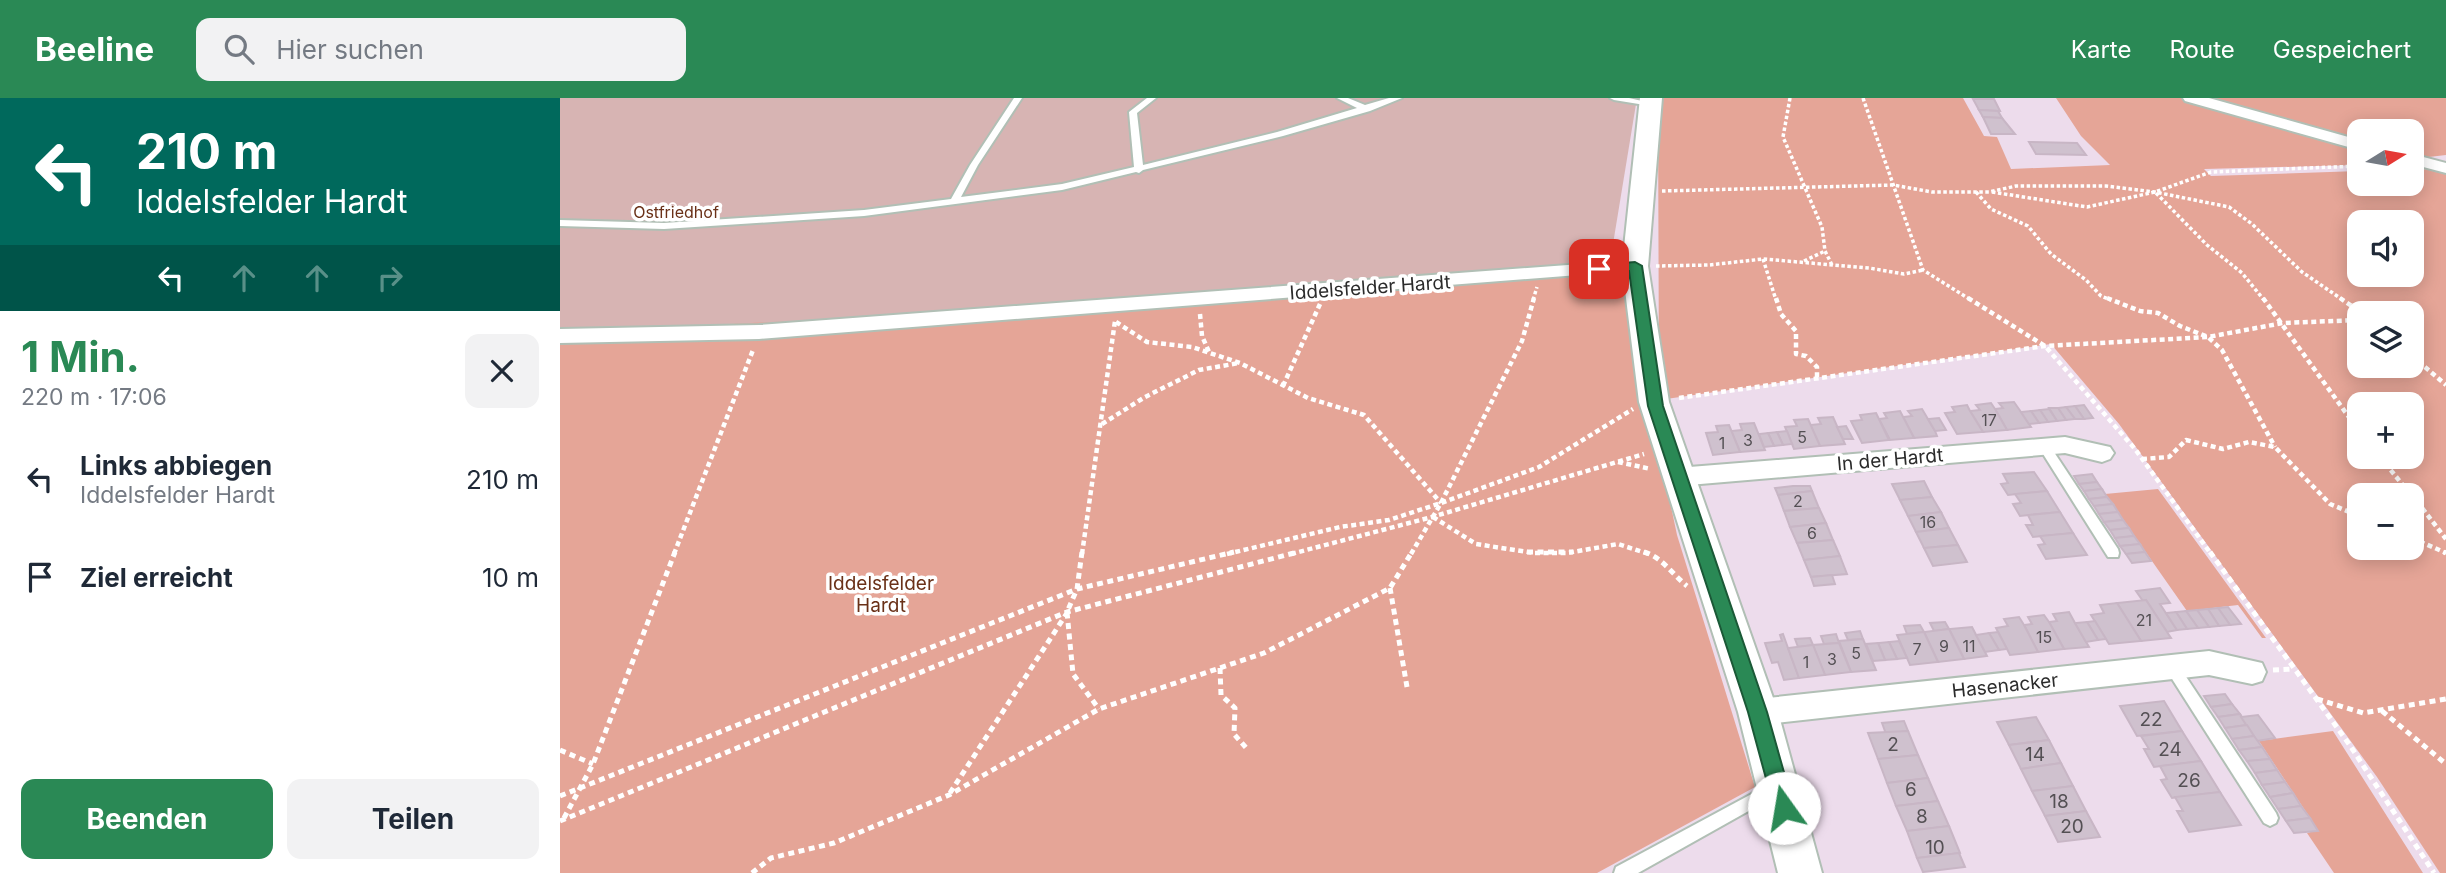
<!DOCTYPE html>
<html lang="de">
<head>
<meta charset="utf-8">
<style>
	:root { --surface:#fff; --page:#f2f2f3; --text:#1f2937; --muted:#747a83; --accent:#2a8955 }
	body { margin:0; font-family:Inter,sans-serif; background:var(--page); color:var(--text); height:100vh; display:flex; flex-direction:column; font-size:26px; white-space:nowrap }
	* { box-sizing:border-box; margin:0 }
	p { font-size:23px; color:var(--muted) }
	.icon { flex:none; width:38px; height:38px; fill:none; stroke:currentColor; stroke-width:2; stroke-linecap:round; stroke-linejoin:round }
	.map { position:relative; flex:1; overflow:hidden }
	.details { display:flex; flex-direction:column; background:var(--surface); width:560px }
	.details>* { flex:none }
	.banner { background:#00695c; color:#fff; overflow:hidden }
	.needle { width:46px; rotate:79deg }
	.tools { position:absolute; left:1787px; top:21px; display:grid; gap:14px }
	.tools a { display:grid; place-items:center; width:77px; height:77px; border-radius:14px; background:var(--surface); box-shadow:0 4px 18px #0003; font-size:35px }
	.pin { position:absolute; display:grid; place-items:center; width:60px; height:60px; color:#fff; margin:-30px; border-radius:14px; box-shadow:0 4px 10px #0006 }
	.me { position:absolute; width:77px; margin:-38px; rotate:347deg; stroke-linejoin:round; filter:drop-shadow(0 0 5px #0008) }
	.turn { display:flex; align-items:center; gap:24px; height:147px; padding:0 21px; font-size:32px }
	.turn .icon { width:91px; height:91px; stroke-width:2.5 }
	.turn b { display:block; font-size:49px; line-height:60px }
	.lanes { display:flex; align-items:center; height:66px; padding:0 21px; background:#0003; justify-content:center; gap:35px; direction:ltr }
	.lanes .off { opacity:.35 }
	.round { display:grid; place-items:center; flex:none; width:74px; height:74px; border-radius:14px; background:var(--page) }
	.overview { display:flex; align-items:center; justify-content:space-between; height:119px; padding:0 21px }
	h1 { font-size:42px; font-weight:700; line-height:52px; color:var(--accent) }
	.action { display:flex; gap:14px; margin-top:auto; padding:14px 21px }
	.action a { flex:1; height:80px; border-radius:14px; background:var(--accent); color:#fff; font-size:28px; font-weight:700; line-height:80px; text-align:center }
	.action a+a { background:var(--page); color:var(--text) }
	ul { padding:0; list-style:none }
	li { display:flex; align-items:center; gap:21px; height:98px; padding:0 21px }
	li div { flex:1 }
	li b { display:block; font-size:26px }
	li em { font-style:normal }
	header { display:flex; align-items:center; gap:42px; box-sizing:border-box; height:98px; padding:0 35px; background:var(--accent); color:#fff }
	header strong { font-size:33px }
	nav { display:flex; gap:38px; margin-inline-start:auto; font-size:24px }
	.search { width:490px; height:63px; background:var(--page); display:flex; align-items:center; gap:18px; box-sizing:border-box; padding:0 24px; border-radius:14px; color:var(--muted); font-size:26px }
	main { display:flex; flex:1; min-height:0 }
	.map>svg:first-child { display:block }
	.green { fill:#e5a597; fill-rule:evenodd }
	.cemetery { fill:#d7b4b3 }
	.building { fill:#cfc1ce; stroke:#c8b6c5; stroke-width:2 }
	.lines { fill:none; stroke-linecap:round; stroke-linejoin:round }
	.lane-casing { stroke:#b1bfb5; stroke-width:4 }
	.street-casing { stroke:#b1bfb5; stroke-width:4 }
	.secondary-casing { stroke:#b1bfb5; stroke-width:4 }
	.path-far2 { stroke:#fff; stroke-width:3.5; stroke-dasharray:3.5 2.5; stroke-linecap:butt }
	.path-far1 { stroke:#fff; stroke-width:4.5; stroke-dasharray:5 3.5; stroke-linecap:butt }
	.path { stroke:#fff; stroke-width:5; stroke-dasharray:6 4.5; stroke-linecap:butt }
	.lane { fill:#fff; fill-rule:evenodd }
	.street { fill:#fff; fill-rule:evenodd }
	.secondary { fill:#fff; fill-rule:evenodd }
	.route { fill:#2a8955; stroke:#1b5937; stroke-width:2 }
	.labels { text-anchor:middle; stroke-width:7; stroke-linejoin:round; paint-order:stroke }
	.far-park-label { font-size:16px; fill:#6a3118; stroke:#fff }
	.number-label { font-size:16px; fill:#545054 }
	.street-label { font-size:19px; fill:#2b2b2b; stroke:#fff }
	.park-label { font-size:19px; fill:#6a3118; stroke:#fff }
	.near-number-label { font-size:19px; fill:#545054 }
</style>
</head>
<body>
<header>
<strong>Beeline</strong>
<div class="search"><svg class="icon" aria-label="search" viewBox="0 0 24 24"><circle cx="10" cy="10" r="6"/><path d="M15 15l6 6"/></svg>Hier suchen</div>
<nav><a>Karte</a><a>Route</a><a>Gespeichert</a></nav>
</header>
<main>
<section class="details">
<div class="banner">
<div class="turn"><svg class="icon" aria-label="left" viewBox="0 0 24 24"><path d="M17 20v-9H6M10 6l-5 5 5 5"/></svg><div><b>210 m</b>Iddelsfelder Hardt</div></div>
<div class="lanes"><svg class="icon" aria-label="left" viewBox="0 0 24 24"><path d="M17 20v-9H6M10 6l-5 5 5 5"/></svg><svg class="icon off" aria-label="ahead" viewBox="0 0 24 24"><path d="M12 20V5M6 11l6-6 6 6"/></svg><svg class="icon off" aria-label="ahead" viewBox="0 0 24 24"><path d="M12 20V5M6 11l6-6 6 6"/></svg><svg class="icon off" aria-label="right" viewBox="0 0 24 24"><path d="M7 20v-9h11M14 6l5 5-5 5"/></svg></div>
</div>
<div class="overview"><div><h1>1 Min.</h1><p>220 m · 17:06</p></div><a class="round"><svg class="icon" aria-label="close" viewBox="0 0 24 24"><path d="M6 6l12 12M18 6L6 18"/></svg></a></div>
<ul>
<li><svg class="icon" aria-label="left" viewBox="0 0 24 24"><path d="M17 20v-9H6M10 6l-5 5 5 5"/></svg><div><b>Links abbiegen</b><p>Iddelsfelder Hardt</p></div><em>210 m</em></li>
<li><svg class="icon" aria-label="arrive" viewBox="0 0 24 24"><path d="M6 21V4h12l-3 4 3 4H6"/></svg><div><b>Ziel erreicht</b></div><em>10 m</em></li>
</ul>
<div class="action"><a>Beenden</a><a>Teilen</a></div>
</section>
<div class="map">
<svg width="1886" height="775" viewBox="0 0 1886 775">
	<rect width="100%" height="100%" fill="#eddcec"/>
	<g class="green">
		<path d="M1098,0H1403L1424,38L1437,39L1451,71L1550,67L1521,38L1496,0H1626L1799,50V67L1644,71L1651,78L1799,73V86H1852V72L1872,71L1886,75V775H1880L1817,679L1559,326L1491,246L1099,302ZM1799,124H1852V177H1799ZM1799,215H1852V268H1799ZM1799,306H1852V359H1799ZM1799,397H1852V450H1799Z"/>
		<polygon points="1649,0 1886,0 1886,57 1860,60 1852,57 1852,33 1799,33 1799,42"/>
		<path d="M1052,152L1070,172L1089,304L1117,437L1195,689L1037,775H0V229L33,232C365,218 692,190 1025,166Z"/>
		<polygon points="1598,391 1706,540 1702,540 1678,507 1627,513 1545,396"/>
		<polygon points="1773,633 1863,775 1774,775 1747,735 1758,732 1699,643"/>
	</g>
	<polygon class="cemetery" points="0,0 1077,0 1052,152 1025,166 256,222 33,232 0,229"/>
	<g class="building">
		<polygon points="1413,1 1434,1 1440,13 1419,12"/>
		<polygon points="1419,12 1438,13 1442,20 1423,19"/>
		<polygon points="1423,19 1442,20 1455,36 1431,36"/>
		<polygon points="1469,44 1517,45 1526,57 1476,56"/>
		<polygon points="1454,304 1461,314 1471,329 1447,332 1435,311 1443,310 1439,305"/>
		<polygon points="1431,305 1435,311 1447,332 1423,334 1410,313 1420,312 1416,307"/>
		<polygon points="1407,307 1410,313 1423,334 1397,336 1385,315 1395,314 1392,309"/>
		<polygon points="1524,307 1533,320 1524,321 1515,308"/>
		<polygon points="1515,308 1524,321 1515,321 1506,309"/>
		<polygon points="1506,309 1515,321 1506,322 1498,310"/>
		<polygon points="1489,310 1498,310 1506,322 1497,323"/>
		<polygon points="1362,311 1375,333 1377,338 1354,340 1343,319 1352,318 1348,313"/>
		<polygon points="1489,311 1497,323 1488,324 1480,312"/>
		<polygon points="1480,312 1488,324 1479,325 1471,313"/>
		<polygon points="1340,313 1354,340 1330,342 1319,321 1327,320 1324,315"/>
		<polygon points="1471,313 1479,325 1469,326 1461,314"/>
		<polygon points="1316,315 1329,342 1302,345 1291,323 1302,322 1300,317"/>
		<polygon points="1273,319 1285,346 1260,348 1250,327 1261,326 1258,320"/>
		<polygon points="1379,320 1386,332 1375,333 1368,321"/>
		<polygon points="1248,321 1260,348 1234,351 1225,329 1237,328 1234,322"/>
		<polygon points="1194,325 1205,352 1180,354 1171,333 1182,332 1180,326"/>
		<polygon points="1169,327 1180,354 1153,357 1146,335 1158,334 1156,328"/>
		<polygon points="1286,328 1293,341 1283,341 1277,329"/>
		<polygon points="1227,333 1232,346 1223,347 1217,334"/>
		<polygon points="1217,334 1223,347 1214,348 1208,335"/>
		<polygon points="1208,335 1214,348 1204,349 1199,336"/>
		<polygon points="1474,374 1487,393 1448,397 1441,386 1448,385 1443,376"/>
		<polygon points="1532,376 1537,384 1519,386 1514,378"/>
		<polygon points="1364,383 1372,399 1340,402 1332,386"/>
		<polygon points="1537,384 1542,391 1524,393 1519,386"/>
		<polygon points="1233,388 1250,388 1252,393 1218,397 1215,390"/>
		<polygon points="1542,391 1547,399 1529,401 1524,393"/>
		<polygon points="1252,393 1259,410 1224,413 1218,397"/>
		<polygon points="1487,393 1500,414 1460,418 1453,406 1461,405 1455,396"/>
		<polygon points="1372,399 1381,414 1348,418 1340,402"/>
		<polygon points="1547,399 1553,406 1534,408 1529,401"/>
		<polygon points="1553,406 1558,414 1539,416 1534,408"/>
		<polygon points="1259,410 1266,425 1230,429 1224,413"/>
		<polygon points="1381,414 1389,430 1356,434 1348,418"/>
		<polygon points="1500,414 1513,435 1473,439 1466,427 1473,427 1468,417"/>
		<polygon points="1558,414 1563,422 1544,424 1539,416"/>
		<polygon points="1563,422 1569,430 1550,432 1544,424"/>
		<polygon points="1266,425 1273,442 1237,445 1230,429"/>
		<polygon points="1389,430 1398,447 1364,450 1356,434"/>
		<polygon points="1569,430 1574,438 1555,440 1550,432"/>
		<polygon points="1513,435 1527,457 1486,461 1478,447 1485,446 1480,438"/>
		<polygon points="1574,438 1580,446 1560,448 1555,440"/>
		<polygon points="1273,442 1280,458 1244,462 1237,445"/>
		<polygon points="1580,446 1585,454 1566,456 1560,448"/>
		<polygon points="1398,447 1407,464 1373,468 1364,450"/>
		<polygon points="1585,454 1591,463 1572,465 1566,456"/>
		<polygon points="1280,458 1287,476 1251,479 1244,462"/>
		<polygon points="1272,477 1275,486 1254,488 1251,479"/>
		<polygon points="1600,490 1610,505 1600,506 1617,532 1607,534 1586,502 1583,503 1576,493"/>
		<polygon points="1586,502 1607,534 1611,540 1581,543 1557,505"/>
		<polygon points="1557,505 1581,543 1549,546 1531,517 1544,515 1540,507"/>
		<polygon points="1668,509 1681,526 1670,527 1658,510"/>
		<polygon points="1658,510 1670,527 1659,528 1648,511"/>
		<polygon points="1648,511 1659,528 1649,529 1637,512"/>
		<polygon points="1637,512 1649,529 1638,530 1626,513"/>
		<polygon points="1626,513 1638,530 1627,531 1616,514"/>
		<polygon points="1509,514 1515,525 1529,549 1504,551 1489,524 1497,523 1493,516"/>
		<polygon points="1616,514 1627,531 1617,532 1606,515"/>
		<polygon points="1484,517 1489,524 1504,551 1478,554 1464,527 1472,526 1468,519"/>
		<polygon points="1459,519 1464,527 1478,554 1450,557 1447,551 1436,530 1448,528 1444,521"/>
		<polygon points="1535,523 1546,541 1538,542 1527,524"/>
		<polygon points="1385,524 1389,531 1374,533 1370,525"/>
		<polygon points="1527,524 1538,542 1526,544 1515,525"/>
		<polygon points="1360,527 1364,534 1347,536 1344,528"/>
		<polygon points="1412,529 1427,558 1404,561 1389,531"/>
		<polygon points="1389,531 1404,561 1378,564 1364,534"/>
		<polygon points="1300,533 1303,541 1288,542 1285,535"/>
		<polygon points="1364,534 1378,564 1350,567 1337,537"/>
		<polygon points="1438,534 1447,551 1439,552 1429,535"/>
		<polygon points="1429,535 1439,552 1425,554 1416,537"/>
		<polygon points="1223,536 1228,550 1239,580 1224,582 1218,564 1212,565 1205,545 1222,543 1220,537"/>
		<polygon points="1276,536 1279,545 1264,546 1261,538"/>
		<polygon points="1250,540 1253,547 1238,549 1235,541"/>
		<polygon points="1303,541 1316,572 1291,574 1279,543"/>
		<polygon points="1339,543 1347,560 1337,561 1329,544"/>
		<polygon points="1329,544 1337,561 1325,562 1318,545"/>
		<polygon points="1279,545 1291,574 1265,577 1253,547"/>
		<polygon points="1318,545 1325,562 1313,563 1306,546"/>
		<polygon points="1253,547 1265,577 1239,580 1228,550"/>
		<polygon points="1665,596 1672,606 1651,609 1644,598"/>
		<polygon points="1604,603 1622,633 1577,638 1560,608"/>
		<polygon points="1672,606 1680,616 1658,619 1651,609"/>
		<polygon points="1680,616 1687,627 1665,630 1658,619"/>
		<polygon points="1698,617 1715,640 1697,643 1681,619"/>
		<polygon points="1476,619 1489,642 1449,647 1437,624"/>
		<polygon points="1344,623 1348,633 1326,636 1322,625"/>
		<polygon points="1687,627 1694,638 1672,641 1665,630"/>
		<polygon points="1348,633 1358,657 1318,661 1308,635"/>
		<polygon points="1622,633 1641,663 1594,669 1584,651 1589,651 1581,638"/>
		<polygon points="1694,638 1702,649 1679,652 1672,641"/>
		<polygon points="1489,642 1501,665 1461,671 1449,647"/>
		<polygon points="1702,649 1710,661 1687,663 1679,652"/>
		<polygon points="1358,657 1368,680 1327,685 1318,661"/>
		<polygon points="1710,661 1717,672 1695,675 1687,663"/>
		<polygon points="1641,663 1660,694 1612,700 1601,682 1607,681 1600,668"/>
		<polygon points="1501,665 1513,688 1472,693 1461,671"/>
		<polygon points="1717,672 1725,684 1702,687 1695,675"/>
		<polygon points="1368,680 1378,703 1336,708 1327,685"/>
		<polygon points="1725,684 1733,695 1710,699 1702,687"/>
		<polygon points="1513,688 1526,713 1485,718 1472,693"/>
		<polygon points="1660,694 1681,727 1629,734 1617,713 1623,713 1615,699"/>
		<polygon points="1733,695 1741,708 1718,711 1710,699"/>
		<polygon points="1378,703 1389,728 1347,733 1336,708"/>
		<polygon points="1741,708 1750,720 1726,723 1718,711"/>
		<polygon points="1526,713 1540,739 1498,744 1485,718"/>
		<polygon points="1750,720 1758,733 1734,735 1726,723"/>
		<polygon points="1389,728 1400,755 1357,760 1347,733"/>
		<polygon points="1399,755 1405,769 1363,774 1357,760"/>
	</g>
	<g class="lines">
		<g class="lane-casing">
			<g id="lane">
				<polygon points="454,0 462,0 418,67 401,99 502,86 574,69 569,14 587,0 596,0 577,15 583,67 717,34 797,10 777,0 788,0 805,7 829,0 842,0 810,13 723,38 583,72 579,75 576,74 502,92 304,118 104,131 0,128 0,122 104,125 304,112 391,101 410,67"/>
				<polygon points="1050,0 1069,0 1095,6 1091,8 1054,2"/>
				<polygon points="1484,344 1488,345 1558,451 1559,455 1558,459 1548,459 1478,348"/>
				<polygon points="1612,563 1617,565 1716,715 1718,720 1716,725 1710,728 1704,725 1607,573 1605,569 1607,565"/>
				<polygon points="1212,685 1217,687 1220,692 1217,697 1078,775 1054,775 1056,769"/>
			</g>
		</g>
		<g class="street-casing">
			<g id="street">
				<polygon points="1623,0 1649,0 1799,42 1799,52 1625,3"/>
				<polygon points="1852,56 1886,65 1886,75 1852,66"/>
				<polygon points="1075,162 1082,164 1085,168 1082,172 199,241 0,245 0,231 199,227"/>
				<polygon points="1505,339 1550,349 1554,355 1550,361 1542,364 1505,355 1117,388 1108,385 1105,379 1108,373 1117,370"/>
				<polygon points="1649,553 1702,565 1706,574 1702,583 1692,586 1649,577 1198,627 1188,623 1183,614 1188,605 1198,601"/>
			</g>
		</g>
		<g class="secondary-casing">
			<polygon id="secondary" points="1080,0 1102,0 1088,168 1109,304 1218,614 1262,775 1218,775 1178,614 1079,304 1062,168"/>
		</g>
		<g class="path-far2">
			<polyline points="1230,0 1223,39 1262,129 1265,153 1272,167"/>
			<polyline points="1303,0 1363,172 1411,202"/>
			<polyline points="1102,93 1333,87 1372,94 1429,94 1456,88 1546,88 1595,94 1669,109 1692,126 1742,174 1783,202"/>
			<polyline points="1416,94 1431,111 1468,128 1491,156 1526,182 1541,198 1551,202"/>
			<polyline points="1432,94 1527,109 1595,94 1651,74 1799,68"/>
			<polyline points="1596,95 1647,147 1682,175 1704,202"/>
			<polyline points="1203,161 1216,202"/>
			<polyline points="1244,163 1265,153"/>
			<polyline points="1096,168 1149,167 1203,161 1309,170 1344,176 1363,172"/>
			<polyline points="973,202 977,189"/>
		</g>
		<g class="path-far1">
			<polyline points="1216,200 1221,216 1236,233 1236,256 1246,258 1257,269 1257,281"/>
			<polyline points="1408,200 1485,248 1575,351 1651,456"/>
			<polyline points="1547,200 1580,213 1598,215 1620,228 1648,239 1662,252 1715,349"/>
			<polyline points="1703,200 1799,333"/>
			<polyline points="1780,200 1802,215"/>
			<polyline points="640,216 642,238 649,254"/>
			<polyline points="556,224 587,244 632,249 680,265 748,300 804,317 881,405"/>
			<polyline points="1852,258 1886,287"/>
			<polyline points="723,288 760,206"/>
			<polyline points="1119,300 1485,248 1648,239 1723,225 1799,222"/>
			<polyline points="542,326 585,299 639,272 679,265"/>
			<polyline points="1820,359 1851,397"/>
			<polyline points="1582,361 1609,359 1626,342 1663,351 1689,344 1715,349 1770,406 1799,418"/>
			<polyline points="1058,364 1091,371"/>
			<polyline points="1852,397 1886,441"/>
			<polyline points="873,419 916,446 974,455 1007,455 1058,446 1089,456"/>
			<polyline points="1852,440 1886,455"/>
			<polyline points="114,456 193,252"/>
			<polyline points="522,456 555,223"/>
			<polyline points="667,456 780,429 829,422 881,405 979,369 1073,311"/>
			<polyline points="731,456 872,419 1084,356"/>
			<polyline points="851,456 881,405 962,243 974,200"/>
		</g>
		<g class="path">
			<polyline points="522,454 517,491 507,514 513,576 539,611"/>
			<polyline points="967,454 1013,454"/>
			<path d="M1084,454C1102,459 1112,476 1127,488"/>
			<polyline points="1650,454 1789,646 1874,775"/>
			<polyline points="1884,454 1886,455"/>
			<polyline points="830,490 847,589"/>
			<polyline points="660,570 661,597 675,610 674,636 688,652"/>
			<polyline points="1713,572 1732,571"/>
			<polyline points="1757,601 1803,615 1886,601"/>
			<polyline points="1822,613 1886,666"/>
			<polyline points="0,652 33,666"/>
			<polyline points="390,695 507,515"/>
			<polyline points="0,698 517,491 674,454"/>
			<polyline points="4,720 33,666 115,454"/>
			<polyline points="0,723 507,514 738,454"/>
			<polyline points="192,775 211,760 274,745 389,697 539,611 704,555 830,490 852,454"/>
		</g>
		<use href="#lane" class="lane"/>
		<use href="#street" class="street"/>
		<use href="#secondary" class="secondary"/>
	</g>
	<polygon class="route" points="1075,164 1082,168 1103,308 1207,614 1234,710 1231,717 1224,719 1217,717 1214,710 1188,614 1088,308 1069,173 1039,175 1032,171 1039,167"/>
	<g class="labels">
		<g class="far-park-label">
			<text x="116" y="120">Ostfriedhof</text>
		</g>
		<g class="number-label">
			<text x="1429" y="328">17</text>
			<text x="1242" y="345">5</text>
			<text x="1188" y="348">3</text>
			<text x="1162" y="351">1</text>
			<text x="1238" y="409">2</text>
			<text x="1368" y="430">16</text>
			<text x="1252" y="441">6</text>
			<text x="1584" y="528">21</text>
			<text x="1484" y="545">15</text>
			<text x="1384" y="554">9</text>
			<text x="1409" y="554">11</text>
			<text x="1357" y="557">7</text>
			<text x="1296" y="561">5</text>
			<text x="1272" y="567">3</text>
			<text x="1246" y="570">1</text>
		</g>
		<g class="street-label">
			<text transform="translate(810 189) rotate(-4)" y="7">Iddelsfelder Hardt</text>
			<text transform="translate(1330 361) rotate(-5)" y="7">In der Hardt</text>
			<text transform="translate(1445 587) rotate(-6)" y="7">Hasenacker</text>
		</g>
		<g class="park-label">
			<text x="321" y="492">Iddelsfelder<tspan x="321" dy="22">Hardt</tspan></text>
		</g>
		<g class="near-number-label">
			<text x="1591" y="628">22</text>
			<text x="1333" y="653">2</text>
			<text x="1610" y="658">24</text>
			<text x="1475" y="663">14</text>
			<text x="1629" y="689">26</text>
			<text x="1351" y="698">6</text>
			<text x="1499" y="710">18</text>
			<text x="1362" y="725">8</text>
			<text x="1512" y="735">20</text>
			<text x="1375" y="756">10</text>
		</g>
	</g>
</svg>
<div class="tools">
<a><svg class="needle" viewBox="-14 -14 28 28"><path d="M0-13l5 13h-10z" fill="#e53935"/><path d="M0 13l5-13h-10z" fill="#747a83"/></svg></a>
<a><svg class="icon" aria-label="sound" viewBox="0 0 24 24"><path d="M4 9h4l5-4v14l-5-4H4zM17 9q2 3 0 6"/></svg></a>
<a><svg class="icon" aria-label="layers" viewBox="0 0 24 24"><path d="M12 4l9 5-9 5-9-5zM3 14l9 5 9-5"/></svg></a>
<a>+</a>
<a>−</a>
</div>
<div class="pin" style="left:1039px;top:171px;background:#d93025"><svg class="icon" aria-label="arrive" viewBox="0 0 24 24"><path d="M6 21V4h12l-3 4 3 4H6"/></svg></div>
<svg class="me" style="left:1224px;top:710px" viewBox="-20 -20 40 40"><circle r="19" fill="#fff"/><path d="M0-13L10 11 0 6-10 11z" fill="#2a8955"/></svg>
</div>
</main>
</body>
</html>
